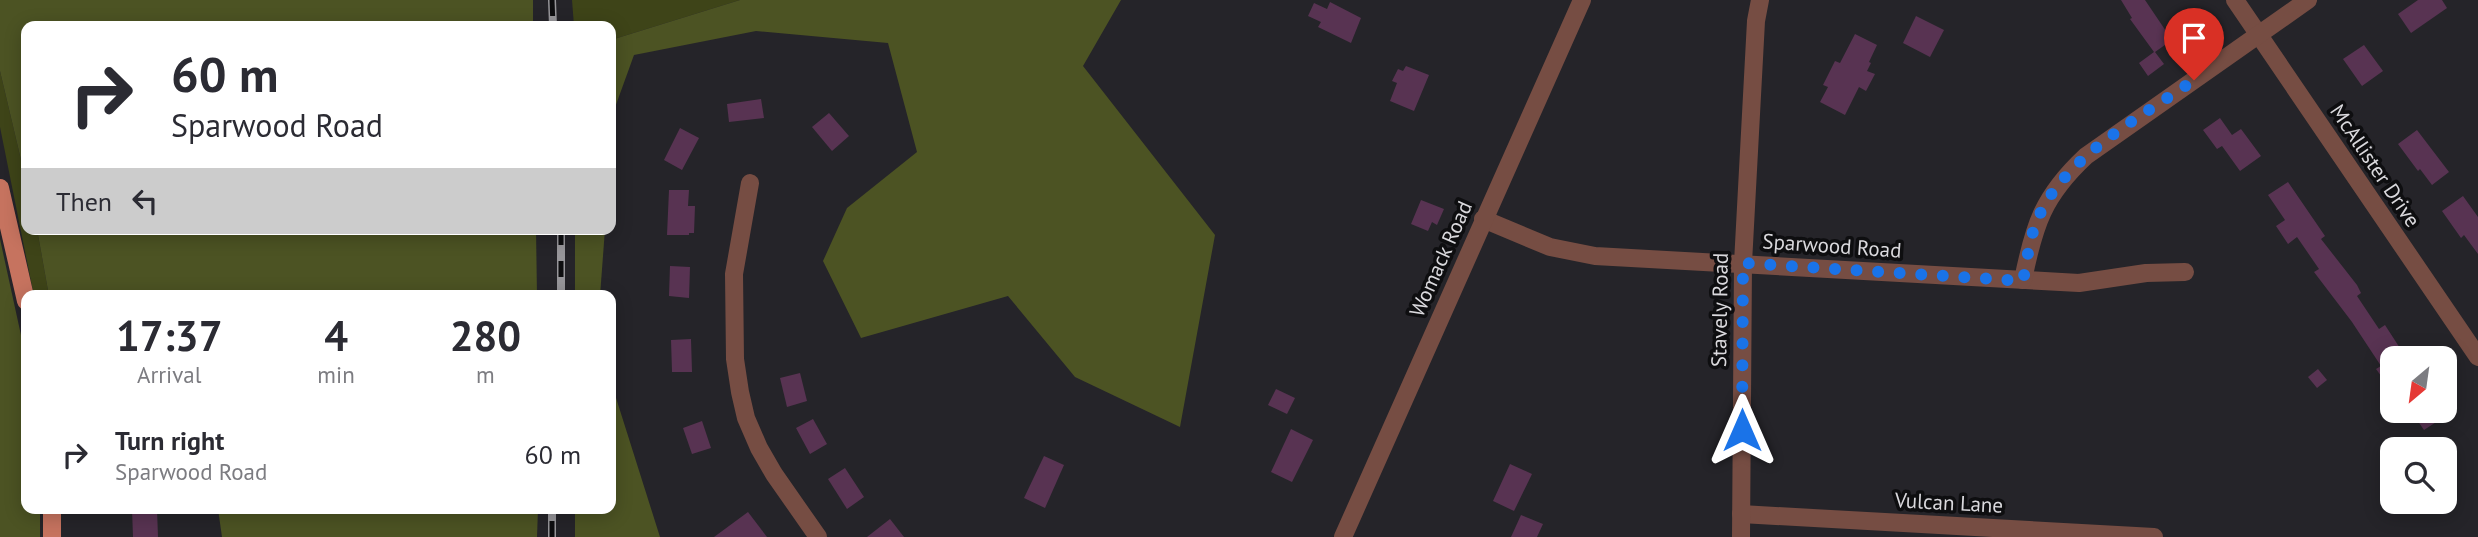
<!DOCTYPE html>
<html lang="en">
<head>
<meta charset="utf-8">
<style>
	:root { --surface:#fff; --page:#f2f2f3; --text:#2b2b33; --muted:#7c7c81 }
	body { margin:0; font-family:"PT Sans",sans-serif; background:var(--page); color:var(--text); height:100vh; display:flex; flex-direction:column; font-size:26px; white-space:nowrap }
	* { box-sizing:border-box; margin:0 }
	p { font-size:23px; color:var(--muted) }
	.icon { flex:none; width:38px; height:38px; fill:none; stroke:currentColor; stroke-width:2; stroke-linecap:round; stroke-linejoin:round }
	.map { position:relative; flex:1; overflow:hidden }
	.panel { position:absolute; left:21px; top:290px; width:595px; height:224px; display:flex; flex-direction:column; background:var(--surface); border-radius:14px; box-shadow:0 4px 18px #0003 }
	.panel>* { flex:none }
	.hud { position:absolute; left:21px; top:21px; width:595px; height:214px; border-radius:14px; box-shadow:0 4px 18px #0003; background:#fff; color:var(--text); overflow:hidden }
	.needle { width:46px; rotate:209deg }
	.fabs { position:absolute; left:2380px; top:346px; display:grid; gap:14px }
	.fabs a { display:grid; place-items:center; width:77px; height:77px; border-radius:14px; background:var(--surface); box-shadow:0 4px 18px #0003; font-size:35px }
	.pin { position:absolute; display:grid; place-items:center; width:60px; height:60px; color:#fff; margin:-72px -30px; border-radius:50% 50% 50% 0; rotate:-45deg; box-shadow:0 0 7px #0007 }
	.pin .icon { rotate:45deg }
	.me { position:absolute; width:77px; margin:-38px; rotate:0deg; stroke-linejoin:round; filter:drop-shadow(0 0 5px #0008) }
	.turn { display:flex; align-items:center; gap:24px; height:147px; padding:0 35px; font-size:32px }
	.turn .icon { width:91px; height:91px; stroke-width:2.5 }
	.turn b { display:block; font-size:49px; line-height:60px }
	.then { display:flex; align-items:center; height:66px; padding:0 35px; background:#0003; gap:14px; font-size:26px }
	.eta { display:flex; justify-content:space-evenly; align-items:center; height:119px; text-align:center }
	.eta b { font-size:42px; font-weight:700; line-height:49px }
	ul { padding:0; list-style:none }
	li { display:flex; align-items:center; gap:21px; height:91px; padding:0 35px }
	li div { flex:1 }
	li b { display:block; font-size:26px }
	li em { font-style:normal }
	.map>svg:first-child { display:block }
	.green { fill:#3e4418 }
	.forest { fill:#4c5323 }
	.building { fill:#583352 }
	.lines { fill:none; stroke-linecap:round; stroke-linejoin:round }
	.minor { stroke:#764d43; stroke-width:18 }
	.major { stroke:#c6735f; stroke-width:18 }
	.rail-casing { stroke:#97969a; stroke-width:8 }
	.rail { stroke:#0e0e10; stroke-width:5; stroke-dasharray:16; stroke-linecap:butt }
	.route { stroke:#1a73e8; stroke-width:12; stroke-dasharray:0 21.6 }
	.labels { text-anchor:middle; stroke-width:7; stroke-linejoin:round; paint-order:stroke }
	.street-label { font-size:21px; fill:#dad9dd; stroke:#0e0e10 }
</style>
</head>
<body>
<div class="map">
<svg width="2478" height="537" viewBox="0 0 2478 537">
	<rect width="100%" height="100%" fill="#252429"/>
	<g class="green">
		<polygon points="572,0 740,0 611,40 611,26 574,26"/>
		<polygon points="0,71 26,181 26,229 37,229 49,296 34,296 0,127"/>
	</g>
	<g class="forest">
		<polygon points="0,0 533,0 533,26 26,26 26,181 0,71"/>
		<polygon points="740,0 1121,0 1083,66 1215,235 1180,427 1075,377 1008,296 861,338 823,261 847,208 917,152 888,43 756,31 634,55 613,113 611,148 611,40"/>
		<polygon points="37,229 536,229 537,296 49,296"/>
		<polygon points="575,229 605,229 600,296 575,296"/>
		<polygon points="0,239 26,358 26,509 40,509 40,537 0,537"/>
		<polygon points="611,382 660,537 575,537 575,509 611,509"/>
		<polygon points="218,509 538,509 537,537 222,537"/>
	</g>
	<g class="building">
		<polygon points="2121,0 2145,0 2172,40 2155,52 2164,64 2148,76 2139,63 2154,52 2130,19 2132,18"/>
		<polygon points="2418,0 2442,0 2447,8 2411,33 2398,14"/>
		<polygon points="1330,2 1361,18 1351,43 1318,27 1321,22 1308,16 1314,3 1327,9"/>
		<polygon points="1916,16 1944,30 1930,57 1903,43"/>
		<polygon points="1855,34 1877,45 1869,62 1871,63 1867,71 1875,74 1866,91 1859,87 1845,115 1820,102 1828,87 1823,85 1835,61 1840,63"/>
		<polygon points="2364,45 2383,71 2362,86 2343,59"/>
		<polygon points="1406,66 1429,75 1414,111 1390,101 1397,83 1392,81 1398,69 1403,71"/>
		<polygon points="761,99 764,118 729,122 727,104"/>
		<polygon points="829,113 849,136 832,151 812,127"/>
		<polygon points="2220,118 2232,135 2241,129 2261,156 2240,171 2222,146 2217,149 2203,130"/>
		<polygon points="680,128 699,138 682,170 664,160"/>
		<polygon points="2417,130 2449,172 2432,185 2420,169 2418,171 2398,144"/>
		<polygon points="2288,182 2325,236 2321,239 2357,285 2361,293 2357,296 2379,329 2385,325 2407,359 2392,359 2392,383 2388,377 2384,380 2376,369 2381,366 2352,322 2314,272 2319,269 2297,237 2288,244 2276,226 2285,220 2268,195"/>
		<polygon points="669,190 689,190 688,206 695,206 694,233 689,233 689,235 667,235"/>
		<polygon points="2463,196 2478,217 2478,254 2464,235 2461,238 2442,211"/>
		<polygon points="1421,200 1444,209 1437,225 1432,222 1428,231 1411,224"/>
		<polygon points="670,266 690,267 689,298 669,296"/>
		<polygon points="691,339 692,372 672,372 671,340"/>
		<polygon points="2318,369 2327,380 2317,388 2308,377"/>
		<polygon points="800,373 807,401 787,407 780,378"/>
		<polygon points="1276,389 1295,398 1287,414 1268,405"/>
		<polygon points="2411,411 2453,411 2424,430"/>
		<polygon points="813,419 827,444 810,454 796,428"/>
		<polygon points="702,421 711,448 692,454 683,428"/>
		<polygon points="1291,429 1313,440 1292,482 1271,472"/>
		<polygon points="1044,456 1064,465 1045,508 1024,498"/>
		<polygon points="1510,464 1532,474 1514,511 1493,501"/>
		<polygon points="845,468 864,497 847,509 828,479"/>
		<polygon points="132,509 157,509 158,537 133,537"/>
		<polygon points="748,512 767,537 714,537"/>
		<polygon points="1521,515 1543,524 1537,537 1511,537"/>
		<polygon points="890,519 904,537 867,537"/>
	</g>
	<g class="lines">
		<g class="minor">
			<polyline points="2235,0 2478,357"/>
			<polyline points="750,183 734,274 735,359 740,392 746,418 759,448 774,474 818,537"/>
			<polyline points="1483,219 1550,247 1595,256 2079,283 2146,273 2185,272"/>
			<path d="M2023,280C2034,225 2043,196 2086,156L2308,0"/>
			<polyline points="1741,514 2154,537"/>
			<polyline points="1343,537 1582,0"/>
			<polyline points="1741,537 1743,263 1756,21 1760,0"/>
		</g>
		<g class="major">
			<polyline points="0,188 26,301"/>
			<polyline points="52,537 52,509"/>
		</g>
		<g class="rail-casing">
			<g id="rail">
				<polyline points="552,0 553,26"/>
				<polyline points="561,229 561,296"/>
				<polyline points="552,537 552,509"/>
			</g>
		</g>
		<use href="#rail" class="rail"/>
	</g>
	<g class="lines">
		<path class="route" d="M1742,430L1743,263L2023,281C2027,261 2029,241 2036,223C2061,158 2140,118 2194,80"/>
	</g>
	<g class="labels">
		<g class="street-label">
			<text transform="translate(2375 166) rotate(56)" y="7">McAllister Drive</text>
			<text transform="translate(1832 246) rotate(4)" y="7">Sparwood Road</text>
			<text transform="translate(1441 259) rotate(-66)" y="7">Womack Road</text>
			<text transform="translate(1720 310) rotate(-89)" y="7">Stavely Road</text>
			<text transform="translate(1949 503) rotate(3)" y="7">Vulcan Lane</text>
		</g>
	</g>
</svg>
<div class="fabs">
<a><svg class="needle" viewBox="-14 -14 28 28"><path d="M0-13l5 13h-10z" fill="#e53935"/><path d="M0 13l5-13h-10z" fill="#7c7c81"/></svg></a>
<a><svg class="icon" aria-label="search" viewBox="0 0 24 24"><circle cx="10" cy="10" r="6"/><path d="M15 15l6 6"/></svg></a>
</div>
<div class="pin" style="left:2194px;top:80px;background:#d93025"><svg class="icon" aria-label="arrive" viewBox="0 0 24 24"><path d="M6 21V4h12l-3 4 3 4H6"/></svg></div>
<svg class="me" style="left:1742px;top:430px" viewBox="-20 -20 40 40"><path d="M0-17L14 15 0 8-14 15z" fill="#1a73e8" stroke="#fff" stroke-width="4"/></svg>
<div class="hud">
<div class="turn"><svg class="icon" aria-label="right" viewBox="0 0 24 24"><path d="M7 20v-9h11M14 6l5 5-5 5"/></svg><div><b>60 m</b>Sparwood Road</div></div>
<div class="then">Then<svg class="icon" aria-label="left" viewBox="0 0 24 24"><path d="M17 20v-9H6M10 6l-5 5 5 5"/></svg></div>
</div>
<section class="panel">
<div class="eta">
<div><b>17:37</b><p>Arrival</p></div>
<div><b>4</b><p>min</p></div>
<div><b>280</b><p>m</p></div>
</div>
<ul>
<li><svg class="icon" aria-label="right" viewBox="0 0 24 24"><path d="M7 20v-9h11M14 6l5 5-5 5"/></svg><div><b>Turn right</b><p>Sparwood Road</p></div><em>60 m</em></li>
</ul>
</section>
</div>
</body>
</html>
